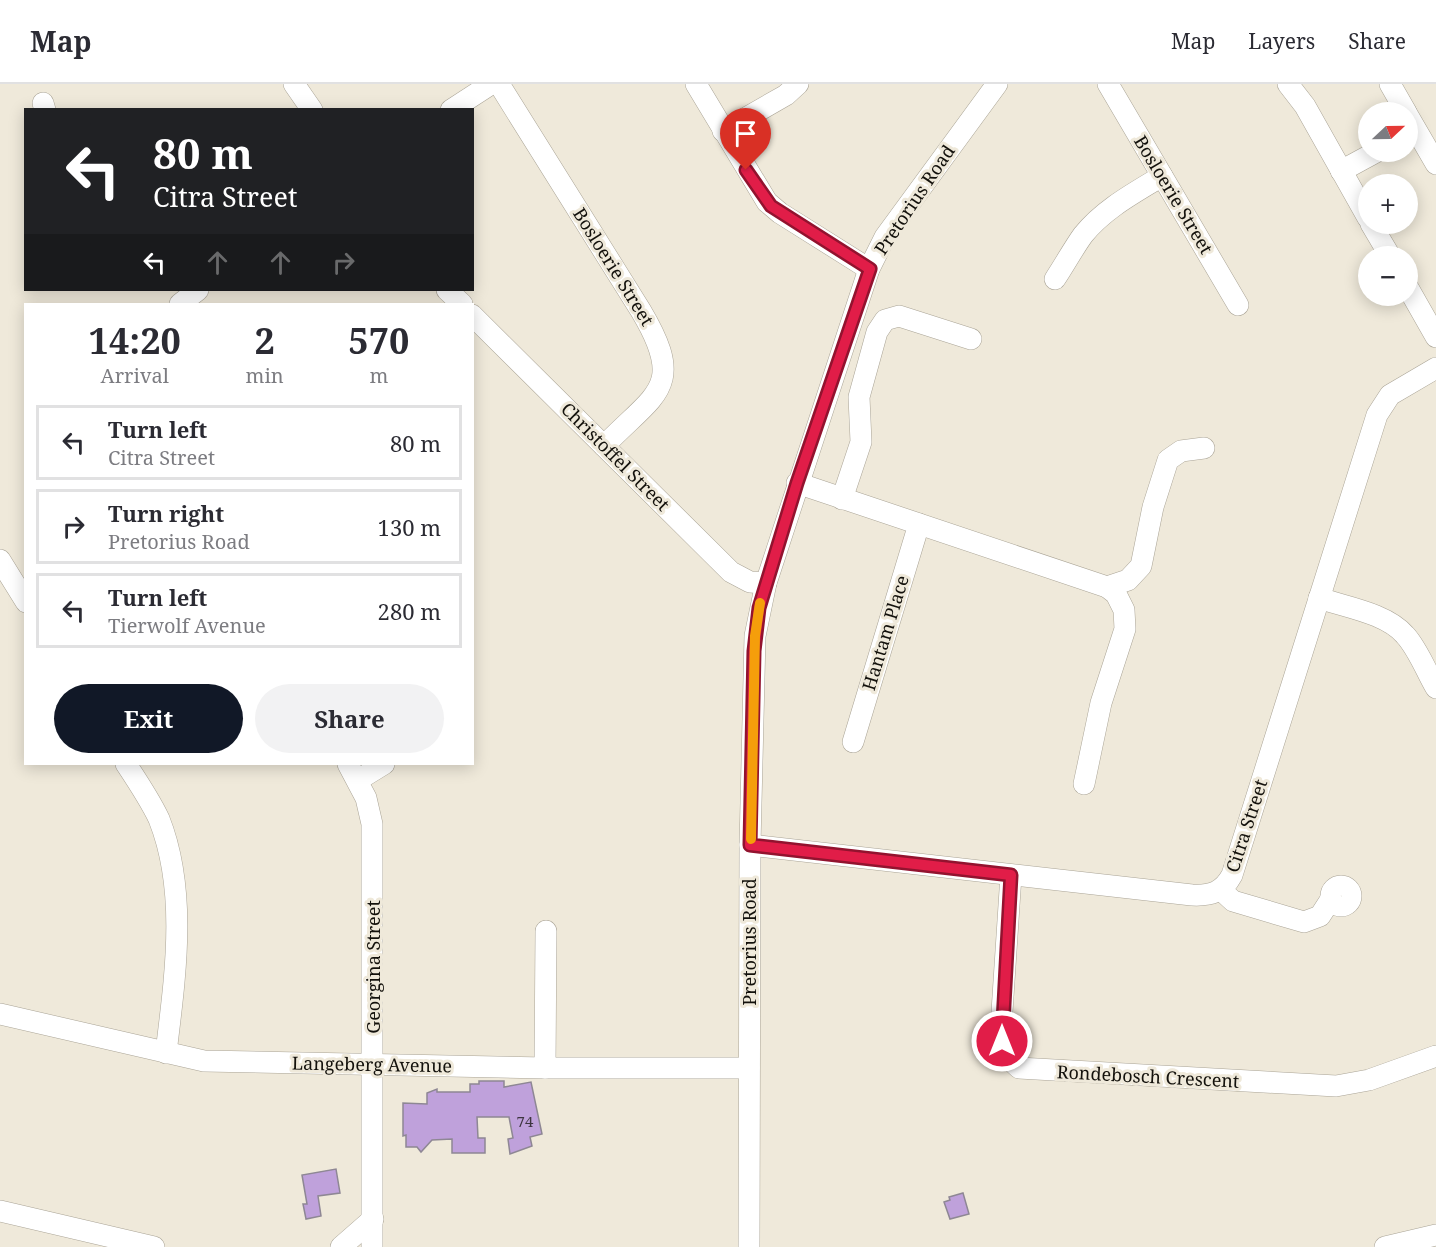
<!DOCTYPE html>
<html lang="en">
<head>
<meta charset="utf-8">
<style>
	:root { --surface:#fff; --page:#f2f2f3; --text:#2b2b33; --muted:#7c7c81; --line:#e1e1e2; --accent:#111827 }
	body { margin:0; font-family:"Noto Serif",serif; background:var(--page); color:var(--text); height:100vh; display:flex; flex-direction:column; font-size:22px; white-space:nowrap }
	* { box-sizing:border-box; margin:0 }
	p { font-size:20px; color:var(--muted) }
	.icon { flex:none; width:33px; height:33px; fill:none; stroke:currentColor; stroke-width:2; stroke-linecap:round; stroke-linejoin:round }
	.map { position:relative; flex:1; overflow:hidden }
	.details { position:absolute; left:24px; top:219px; width:450px; height:462px; display:flex; flex-direction:column; background:var(--surface); border-radius:0px; box-shadow:0 3px 15px #0003 }
	.details>* { flex:none }
	.top-card { position:absolute; left:24px; top:24px; width:450px; height:183px; border-radius:0px; box-shadow:0 3px 15px #0003; background:#202124; color:#fff; overflow:hidden }
	.needle { width:39px; rotate:68deg }
	.fabs { position:absolute; left:1358px; top:18px; display:grid; gap:12px }
	.fabs a { display:grid; place-items:center; width:60px; height:60px; border-radius:50%; background:var(--surface); box-shadow:0 3px 15px #0003; font-size:30px }
	.pin { position:absolute; display:grid; place-items:center; width:51px; height:51px; color:#fff; margin:-62px -26px; border-radius:50% 50% 50% 0; rotate:-45deg; box-shadow:0 0 6px #0007 }
	.pin .icon { rotate:45deg }
	.me { position:absolute; width:66px; margin:-33px; rotate:0deg; stroke-linejoin:round; filter:drop-shadow(0 0 4px #0008) }
	.turn { display:flex; align-items:center; gap:21px; height:126px; padding:0 30px; font-size:27px }
	.turn .icon { width:78px; height:78px; stroke-width:2.5 }
	.turn b { display:block; font-size:42px; line-height:51px }
	.lanes { display:flex; align-items:center; height:57px; padding:0 30px; background:#0003; justify-content:center; gap:30px; direction:ltr }
	.lanes .off { opacity:.35 }
	.eta { display:flex; justify-content:space-evenly; align-items:center; height:102px; text-align:center }
	.eta b { font-size:36px; font-weight:700; line-height:42px }
	.cta { display:flex; gap:12px; margin-top:auto; padding:12px 30px }
	.cta a { flex:1; height:69px; border-radius:36px; background:var(--accent); color:#fff; font-size:24px; font-weight:700; line-height:69px; text-align:center }
	.cta a+a { background:var(--page); color:var(--text) }
	ul { padding:0; list-style:none }
	li { display:flex; align-items:center; gap:18px; height:75px; margin:0 12px 9px; padding:0 18px; border:3px solid var(--line); border-radius:0px }
	li div { flex:1 }
	li b { display:block; font-size:22px }
	li em { font-style:normal }
	header { display:flex; align-items:center; gap:36px; box-sizing:border-box; height:84px; padding:0 30px; background:var(--surface); border-bottom:2px solid var(--line) }
	header strong { font-size:28px }
	nav { display:flex; gap:33px; margin-inline-start:auto; font-size:21px }
	.map>svg:first-child { display:block }
	.building { fill:#bfa1db; stroke:#8e8794; stroke-width:1.5 }
	.lines { fill:none; stroke-linecap:round; stroke-linejoin:round }
	.minor-casing { stroke:#aaa496; stroke-width:22 }
	.minor { stroke:#fff; stroke-width:21 }
	.route-casing { stroke:#92132f; stroke-width:15 }
	.route { stroke:#e11d48; stroke-width:10 }
	.slow { stroke:#f59e0b; stroke-width:10 }
	.labels { text-anchor:middle; stroke-width:6; stroke-linejoin:round; paint-order:stroke }
	.number-label { font-size:15px; fill:#3e3540 }
	.street-label { font-size:18px; fill:#13110c; stroke:#efe9da }
</style>
</head>
<body>
<header>
<strong>Map</strong>
<nav><a>Map</a><a>Layers</a><a>Share</a></nav>
</header>
<div class="map">
<svg width="1436" height="1163" viewBox="0 0 1436 1163">
	<rect width="100%" height="100%" fill="#efe9da"/>
	<g class="building">
		<polygon points="479,997 504,997 504,1003 531,998 542,1050 530,1053 532,1062 510,1070 508,1055 513,1054 509,1033 477,1033 478,1054 485,1054 485,1069 452,1069 452,1055 432,1056 421,1068 417,1063 406,1063 406,1051 403,1052 403,1019 427,1020 427,1009 437,1005 437,1008 470,1008 470,1000 479,1000"/>
		<polygon points="336,1085 340,1109 318,1112 321,1132 306,1135 303,1120 307,1120 302,1091"/>
		<polygon points="963,1109 969,1130 950,1135 944,1118 950,1116 949,1113"/>
	</g>
	<g class="lines">
		<g class="minor-casing">
			<g id="minor">
				<polyline points="294,0 312,26"/>
				<path d="M499,0L641,227C687,304 655,309 604,362"/>
				<polyline points="696,0 767,118 780,129 869,185"/>
				<polyline points="1108,0 1238,221"/>
				<polyline points="1288,0 1305,22 1368,134"/>
				<polyline points="1390,0 1406,28"/>
				<polyline points="43,19 45,26"/>
				<polyline points="451,26 491,0"/>
				<polyline points="1407,30 1436,80"/>
				<polyline points="723,47 786,11 798,0"/>
				<polyline points="1341,87 1376,68"/>
				<polyline points="1371,140 1390,172"/>
				<path d="M1055,195C1065,180 1073,165 1083,151C1104,125 1134,109 1162,92"/>
				<polyline points="1407,202 1436,253"/>
				<polyline points="447,206 462,220"/>
				<polyline points="180,220 198,206"/>
				<polyline points="472,231 731,488 750,498 766,499"/>
				<polyline points="797,399 1107,503 1116,510 1124,526 1125,545 1101,619 1084,700"/>
				<polyline points="842,415 861,358 859,313 877,248 885,236 899,232 971,255"/>
				<polyline points="0,476 26,518"/>
				<polyline points="1107,503 1128,496 1141,482 1153,423 1168,376 1181,367 1204,364"/>
				<path d="M1319,514C1345,523 1386,529 1405,551C1418,565 1426,587 1436,604"/>
				<polyline points="853,658 919,440"/>
				<path d="M126,680C138,698 150,716 159,735C188,808 175,893 166,969"/>
				<polyline points="348,680 366,714 372,740 372,1163"/>
				<polyline points="358,696 384,680"/>
				<path d="M750,761L1192,811C1211,812 1223,808 1232,791L1377,331L1390,311L1436,284"/>
				<polyline points="1011,791 1001,943 1007,973 1019,984 1336,1002 1369,996 1436,972"/>
				<circle cx="1341" cy="812" r="10"/>
				<polyline points="1221,806 1233,817 1304,838 1320,832 1331,815"/>
				<polyline points="0,930 204,977 545,984 749,984"/>
				<polyline points="545,984 546,847"/>
				<polyline points="0,1127 154,1163"/>
				<polyline points="341,1163 373,1135"/>
				<polyline points="749,1163 750,761 755,552 766,499 869,185 885,153 997,0"/>
				<polyline points="1385,1163 1436,1151"/>
			</g>
		</g>
		<use href="#minor" class="minor"/>
	</g>
	<g class="lines">
		<g class="route-casing">
			<polyline id="route" points="746,86 771,122 870,185 797,399 759,524 754,567 750,761 1011,791 1002,957"/>
		</g>
		<use href="#route" class="route"/>
		<polyline class="slow" points="751,755 755,552 760,519"/>
	</g>
	<g class="labels">
		<g class="number-label">
			<text x="525" y="1043">74</text>
		</g>
		<g class="street-label">
			<text transform="translate(1173 111) rotate(59)" y="6">Bosloerie Street</text>
			<text transform="translate(915 116) rotate(-56)" y="6">Pretorius Road</text>
			<text transform="translate(613 183) rotate(58)" y="6">Bosloerie Street</text>
			<text transform="translate(615 373) rotate(45)" y="6">Christoffel Street</text>
			<text transform="translate(886 549) rotate(-73)" y="6">Hantam Place</text>
			<text transform="translate(1247 742) rotate(-72)" y="6">Citra Street</text>
			<text transform="translate(750 858) rotate(-90)" y="6">Pretorius Road</text>
			<text transform="translate(374 883) rotate(-90)" y="6">Georgina Street</text>
			<text transform="translate(372 981) rotate(1)" y="6">Langeberg Avenue</text>
			<text transform="translate(1148 993) rotate(3)" y="6">Rondebosch Crescent</text>
		</g>
	</g>
</svg>
<div class="fabs">
<a><svg class="needle" viewBox="-14 -14 28 28"><path d="M0-13l5 13h-10z" fill="#e53935"/><path d="M0 13l5-13h-10z" fill="#7c7c81"/></svg></a>
<a>+</a>
<a>−</a>
</div>
<div class="pin" style="left:746px;top:86px;background:#d93025"><svg class="icon" aria-label="arrive" viewBox="0 0 24 24"><path d="M6 21V4h12l-3 4 3 4H6"/></svg></div>
<svg class="me" style="left:1002px;top:957px" viewBox="-20 -20 40 40"><circle r="17" fill="#e11d48" stroke="#fff" stroke-width="3"/><path d="M0-11L8 9 0 5-8 9z" fill="#fff"/></svg>
<div class="top-card">
<div class="turn"><svg class="icon" aria-label="left" viewBox="0 0 24 24"><path d="M17 20v-9H6M10 6l-5 5 5 5"/></svg><div><b>80 m</b>Citra Street</div></div>
<div class="lanes"><svg class="icon" aria-label="left" viewBox="0 0 24 24"><path d="M17 20v-9H6M10 6l-5 5 5 5"/></svg><svg class="icon off" aria-label="ahead" viewBox="0 0 24 24"><path d="M12 20V5M6 11l6-6 6 6"/></svg><svg class="icon off" aria-label="ahead" viewBox="0 0 24 24"><path d="M12 20V5M6 11l6-6 6 6"/></svg><svg class="icon off" aria-label="right" viewBox="0 0 24 24"><path d="M7 20v-9h11M14 6l5 5-5 5"/></svg></div>
</div>
<section class="details">
<div class="eta">
<div><b>14:20</b><p>Arrival</p></div>
<div><b>2</b><p>min</p></div>
<div><b>570</b><p>m</p></div>
</div>
<ul>
<li><svg class="icon" aria-label="left" viewBox="0 0 24 24"><path d="M17 20v-9H6M10 6l-5 5 5 5"/></svg><div><b>Turn left</b><p>Citra Street</p></div><em>80 m</em></li>
<li><svg class="icon" aria-label="right" viewBox="0 0 24 24"><path d="M7 20v-9h11M14 6l5 5-5 5"/></svg><div><b>Turn right</b><p>Pretorius Road</p></div><em>130 m</em></li>
<li><svg class="icon" aria-label="left" viewBox="0 0 24 24"><path d="M17 20v-9H6M10 6l-5 5 5 5"/></svg><div><b>Turn left</b><p>Tierwolf Avenue</p></div><em>280 m</em></li>
</ul>
<div class="cta"><a>Exit</a><a>Share</a></div>
</section>
</div>
</body>
</html>
